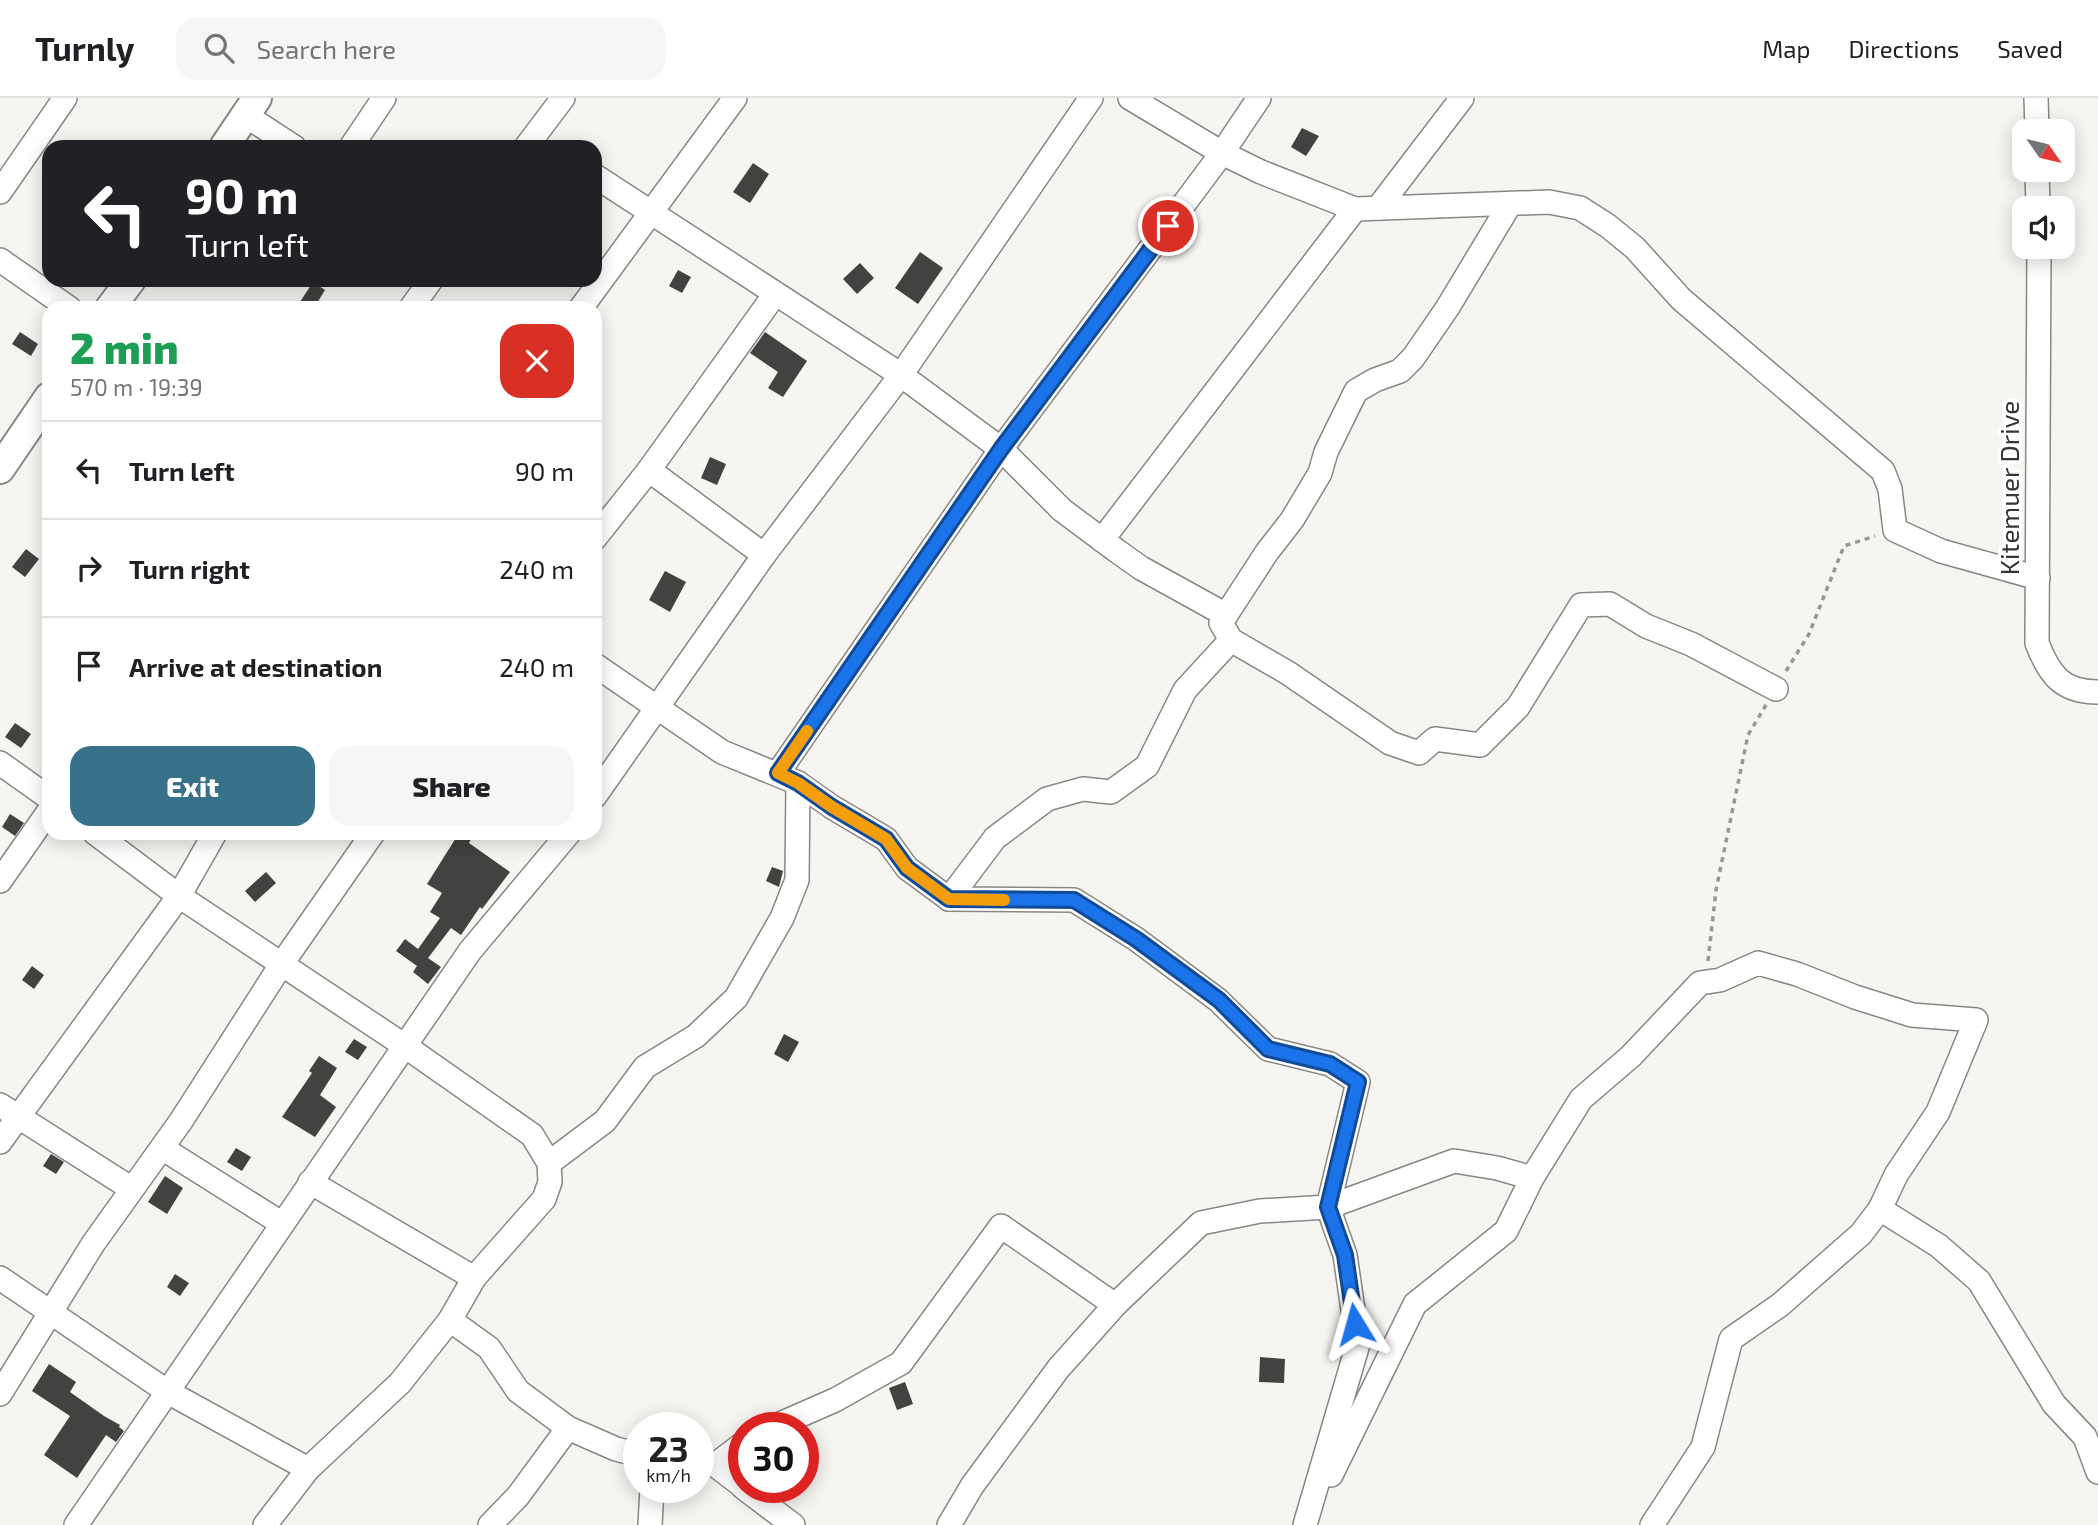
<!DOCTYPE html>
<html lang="en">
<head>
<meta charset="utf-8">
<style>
	:root { --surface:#fff; --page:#f6f6f6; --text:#202124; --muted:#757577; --line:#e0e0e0; --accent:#37718a }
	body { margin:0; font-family:"Exo 2",sans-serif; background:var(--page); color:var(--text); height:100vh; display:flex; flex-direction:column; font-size:26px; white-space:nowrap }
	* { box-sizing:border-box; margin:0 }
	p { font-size:23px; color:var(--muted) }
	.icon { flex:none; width:38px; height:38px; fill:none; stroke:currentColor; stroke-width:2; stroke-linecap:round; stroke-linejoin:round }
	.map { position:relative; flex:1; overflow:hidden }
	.drawer { position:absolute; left:42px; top:203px; width:560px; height:539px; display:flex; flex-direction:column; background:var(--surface); border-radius:21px; box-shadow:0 4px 18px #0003 }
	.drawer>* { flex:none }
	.hud { position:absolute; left:42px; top:42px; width:560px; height:147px; border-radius:21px; box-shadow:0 4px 18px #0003; background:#202124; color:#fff; overflow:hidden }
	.needle { width:46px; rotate:124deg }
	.fabs { position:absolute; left:2012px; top:21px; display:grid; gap:14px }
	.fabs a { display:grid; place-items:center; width:63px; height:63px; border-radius:14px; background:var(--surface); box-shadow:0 4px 18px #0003; font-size:35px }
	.speed { position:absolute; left:623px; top:1314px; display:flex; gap:14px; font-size:35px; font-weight:700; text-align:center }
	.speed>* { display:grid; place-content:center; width:91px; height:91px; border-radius:50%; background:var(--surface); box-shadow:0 4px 18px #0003; line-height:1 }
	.speed small { font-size:18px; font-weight:400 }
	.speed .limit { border:10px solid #d22; background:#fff; color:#111 }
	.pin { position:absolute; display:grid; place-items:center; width:60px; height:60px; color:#fff; margin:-30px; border:4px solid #fff; border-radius:50%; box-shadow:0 2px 7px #0007 }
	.me { position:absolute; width:77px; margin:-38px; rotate:352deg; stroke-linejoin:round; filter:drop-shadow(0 0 5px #0008) }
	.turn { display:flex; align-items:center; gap:24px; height:147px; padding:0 28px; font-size:32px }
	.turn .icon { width:91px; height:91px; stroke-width:2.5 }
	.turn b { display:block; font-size:49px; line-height:60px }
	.round { display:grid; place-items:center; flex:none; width:74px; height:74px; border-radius:21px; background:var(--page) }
	.headline { display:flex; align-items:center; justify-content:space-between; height:119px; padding:0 28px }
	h1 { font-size:42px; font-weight:800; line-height:52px; color:#1e9e55 }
	.action { display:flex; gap:14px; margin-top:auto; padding:14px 28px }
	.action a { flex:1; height:80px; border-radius:21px; background:var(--accent); color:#fff; font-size:28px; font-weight:800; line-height:80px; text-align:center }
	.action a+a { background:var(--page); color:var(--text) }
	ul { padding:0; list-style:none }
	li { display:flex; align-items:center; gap:21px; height:98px; padding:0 28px; border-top:2px solid var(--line) }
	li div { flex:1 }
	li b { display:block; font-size:26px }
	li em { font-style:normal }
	header { display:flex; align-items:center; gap:42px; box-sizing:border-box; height:98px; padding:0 35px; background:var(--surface); border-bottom:2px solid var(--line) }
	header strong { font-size:33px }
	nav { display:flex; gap:38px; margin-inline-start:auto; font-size:24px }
	.search { width:490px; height:63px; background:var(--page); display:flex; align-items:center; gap:18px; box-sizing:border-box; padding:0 24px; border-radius:21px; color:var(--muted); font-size:26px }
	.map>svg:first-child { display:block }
	.building { fill:#444240 }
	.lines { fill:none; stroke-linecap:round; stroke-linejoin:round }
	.minor-casing { stroke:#898784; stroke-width:26 }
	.tertiary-casing { stroke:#898784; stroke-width:32 }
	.path { stroke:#989795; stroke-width:3.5; stroke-dasharray:5 5; stroke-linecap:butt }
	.minor { stroke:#fff; stroke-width:23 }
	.tertiary { stroke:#fff; stroke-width:28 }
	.route-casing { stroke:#114b97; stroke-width:18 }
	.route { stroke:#1a73e8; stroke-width:12 }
	.slow { stroke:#f59e0b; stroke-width:12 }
	.labels { text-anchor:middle; stroke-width:7; stroke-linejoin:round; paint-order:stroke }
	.street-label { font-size:26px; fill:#363534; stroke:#fff }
</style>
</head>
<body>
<header>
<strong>Turnly</strong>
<div class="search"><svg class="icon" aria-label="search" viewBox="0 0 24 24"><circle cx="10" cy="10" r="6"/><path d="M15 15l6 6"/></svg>Search here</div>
<nav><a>Map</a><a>Directions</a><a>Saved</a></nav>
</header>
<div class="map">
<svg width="2098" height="1427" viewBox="0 0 2098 1427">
	<rect width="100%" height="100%" fill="#f7f5f2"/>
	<g class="building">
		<polygon points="1302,30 1319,38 1306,58 1291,49"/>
		<polygon points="753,65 769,76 750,105 733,94"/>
		<polygon points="920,154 943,170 918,206 895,190"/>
		<polygon points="860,165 874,180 857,196 843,181"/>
		<polygon points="678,172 691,179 682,195 669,188"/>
		<polygon points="313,184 325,192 314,210 296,210"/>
		<polygon points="20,234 38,246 31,258 12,246"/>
		<polygon points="765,234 807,263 783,299 768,290 778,274 750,255"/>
		<polygon points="710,359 726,366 717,387 701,380"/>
		<polygon points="26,451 39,461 25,479 12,469"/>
		<polygon points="665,473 686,484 670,514 649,502"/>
		<polygon points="15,625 31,636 21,650 5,639"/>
		<polygon points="10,716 24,725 15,738 2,729"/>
		<polygon points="459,735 474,735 469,745 510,774 482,811 480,809 461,837 451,830 428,860 441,869 428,886 413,874 417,868 396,853 405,841 418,851 440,820 430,814 442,795 427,786"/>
		<polygon points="772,769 783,773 779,789 766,783"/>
		<polygon points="266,774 276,785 255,804 245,793"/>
		<polygon points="32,868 44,877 34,891 22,882"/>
		<polygon points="784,936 799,944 788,964 774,956"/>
		<polygon points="354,941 367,949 358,962 345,954"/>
		<polygon points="319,958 337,970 320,997 336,1009 315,1039 282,1019 312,975 309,973"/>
		<polygon points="236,1050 251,1059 242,1073 227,1064"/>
		<polygon points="51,1056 64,1064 56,1076 43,1068"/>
		<polygon points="165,1078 183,1090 167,1116 148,1104"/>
		<polygon points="175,1176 189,1185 180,1198 167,1189"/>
		<polygon points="1260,1259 1285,1261 1284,1285 1259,1284"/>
		<polygon points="49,1266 76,1284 70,1294 104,1318 120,1327 119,1329 124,1333 116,1344 106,1337 77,1380 44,1357 70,1318 32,1293"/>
		<polygon points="905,1284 913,1306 897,1312 889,1290"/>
	</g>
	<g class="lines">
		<g class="minor-casing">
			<g id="minor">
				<polyline points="1130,0 1222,55 1259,0"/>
				<polyline points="2036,0 2037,33"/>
				<polyline points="245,17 294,49"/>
				<polyline points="351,49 384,0"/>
				<polyline points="526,49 563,0"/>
				<polyline points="2037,72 2038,110"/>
				<polyline points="595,78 901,277 1001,351 1062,412 1117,453 1141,470 1226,517 1221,525 1231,542 1288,575 1390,645 1419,655 1435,641 1480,647 1518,609 1581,507 1610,506 1646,528 1691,546 1776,591"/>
				<polyline points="0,94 65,0"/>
				<polyline points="1378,110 1462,0"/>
				<path d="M2039,149L2037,545C2049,576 2061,594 2098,594"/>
				<polyline points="0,162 69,210"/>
				<polyline points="411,210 431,182"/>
				<polyline points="581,210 735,0"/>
				<polyline points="649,372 764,457"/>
				<polyline points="595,440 649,372 775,196"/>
				<polyline points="1102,442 1355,111"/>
				<polyline points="1226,517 1267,454 1292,422 1320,375 1326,354 1356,293 1375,282 1400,273 1413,260 1448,209 1510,106"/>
				<polyline points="595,567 722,654 798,685 832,709 886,741 907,770 949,801 1074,802 1136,841 1218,902 1268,951 1330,966 1358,984 1328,1109 1345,1157 1358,1246 1305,1427"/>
				<polyline points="0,665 49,700"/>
				<polyline points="778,675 1001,351 1222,55 1261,74 1355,111 1549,104 1580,110 1608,128 1635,150 1681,201 1883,373 1890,391 1895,432 1941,453 2038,480"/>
				<polyline points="595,698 764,457 901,277 1091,0"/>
				<polyline points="95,735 179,798 405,948 532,1037 549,1065 550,1084 544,1101 474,1180 450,1222 489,1250 518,1293 568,1330 616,1351 639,1357"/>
				<polyline points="0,783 49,713"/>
				<polyline points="949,801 995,740 1047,701 1083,691 1111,694 1147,668 1185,592 1231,542"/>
				<polyline points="0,1007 132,1091"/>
				<polyline points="0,1044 179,798 215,735"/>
				<polyline points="162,1050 281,1125"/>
				<polyline points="549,1065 605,1023 645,969 696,938 736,900 782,820 797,782 798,685"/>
				<polyline points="310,1084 474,1180"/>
				<polyline points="1880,1111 1939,1148 1979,1183 2054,1306 2085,1339 2098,1374"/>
				<polyline points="0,1180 168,1294 308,1371"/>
				<polyline points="0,1296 93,1146 181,1023 281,867 373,735"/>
				<polyline points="771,1330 835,1302 901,1265 1001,1128 1115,1207 1201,1125 1260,1113 1328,1109 1454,1063 1497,1070 1532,1080 1581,1001 1631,958 1700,885 1720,882 1758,865 1797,876 1855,899 1912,917 1976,922 1938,1014 1896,1077 1880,1111 1861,1136 1780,1207 1731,1241 1703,1349 1652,1427"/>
				<polyline points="698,1365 715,1367 744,1389"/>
				<polyline points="715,1367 744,1345"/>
				<polyline points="1331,1377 1415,1206 1506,1133 1532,1080"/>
				<polyline points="744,1390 793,1427"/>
				<polyline points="76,1427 470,853 569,735"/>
				<polyline points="265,1427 308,1371 400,1285 450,1222"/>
				<polyline points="490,1427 518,1398 568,1330"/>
				<polyline points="650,1427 652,1390"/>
				<polyline points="949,1427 972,1388 1058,1271 1115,1207"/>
			</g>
		</g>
		<g class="tertiary-casing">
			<g id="tertiary">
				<polyline points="224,49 257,0"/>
				<polyline points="110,210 131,182"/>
				<polyline points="0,371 49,299"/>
			</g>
		</g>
		<g class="path">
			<polyline points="1786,573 1809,536 1844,448 1875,438"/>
			<polyline points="1708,863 1716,792 1748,637 1766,607"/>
		</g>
		<use href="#minor" class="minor"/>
		<use href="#tertiary" class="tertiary"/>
	</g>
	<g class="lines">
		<g class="route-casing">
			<polyline id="route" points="1168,128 1001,351 778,675 798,685 832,709 886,741 907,770 949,801 1074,802 1136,841 1219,902 1268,951 1330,966 1358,984 1328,1109 1345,1157 1355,1226"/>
		</g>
		<use href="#route" class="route"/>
		<polyline class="slow" points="807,633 778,675 798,685 832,709 886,741 907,770 949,801 1004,802"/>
	</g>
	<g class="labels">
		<g class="street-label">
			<text transform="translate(2010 390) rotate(-90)" y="9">Kitemuer Drive</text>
		</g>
	</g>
</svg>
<div class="fabs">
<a><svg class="needle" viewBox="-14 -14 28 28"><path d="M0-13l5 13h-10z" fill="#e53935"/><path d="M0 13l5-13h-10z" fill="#757577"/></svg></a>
<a><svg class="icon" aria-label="sound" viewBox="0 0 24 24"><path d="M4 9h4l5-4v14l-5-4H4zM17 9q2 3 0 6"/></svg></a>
</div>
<div class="speed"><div>23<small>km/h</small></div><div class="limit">30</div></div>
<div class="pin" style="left:1168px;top:128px;background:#d93025"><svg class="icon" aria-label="arrive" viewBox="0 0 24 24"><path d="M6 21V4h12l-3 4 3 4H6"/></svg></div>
<svg class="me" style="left:1355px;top:1226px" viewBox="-20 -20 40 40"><path d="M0-17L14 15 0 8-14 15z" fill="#1a73e8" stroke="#fff" stroke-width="4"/></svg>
<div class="hud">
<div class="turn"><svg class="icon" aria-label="left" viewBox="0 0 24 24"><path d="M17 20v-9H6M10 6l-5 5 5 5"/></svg><div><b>90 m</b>Turn left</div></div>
</div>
<section class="drawer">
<div class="headline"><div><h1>2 min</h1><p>570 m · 19:39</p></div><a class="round" style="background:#d93025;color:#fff"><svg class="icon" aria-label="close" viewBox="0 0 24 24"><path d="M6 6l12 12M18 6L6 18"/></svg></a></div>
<ul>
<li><svg class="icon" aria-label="left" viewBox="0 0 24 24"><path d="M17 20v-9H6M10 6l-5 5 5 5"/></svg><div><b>Turn left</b></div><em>90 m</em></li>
<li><svg class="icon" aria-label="right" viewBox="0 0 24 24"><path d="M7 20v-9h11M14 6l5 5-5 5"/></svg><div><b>Turn right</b></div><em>240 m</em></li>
<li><svg class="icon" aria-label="arrive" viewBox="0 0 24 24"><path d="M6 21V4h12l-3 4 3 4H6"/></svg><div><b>Arrive at destination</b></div><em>240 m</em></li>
</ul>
<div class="action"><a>Exit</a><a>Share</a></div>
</section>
</div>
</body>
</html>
